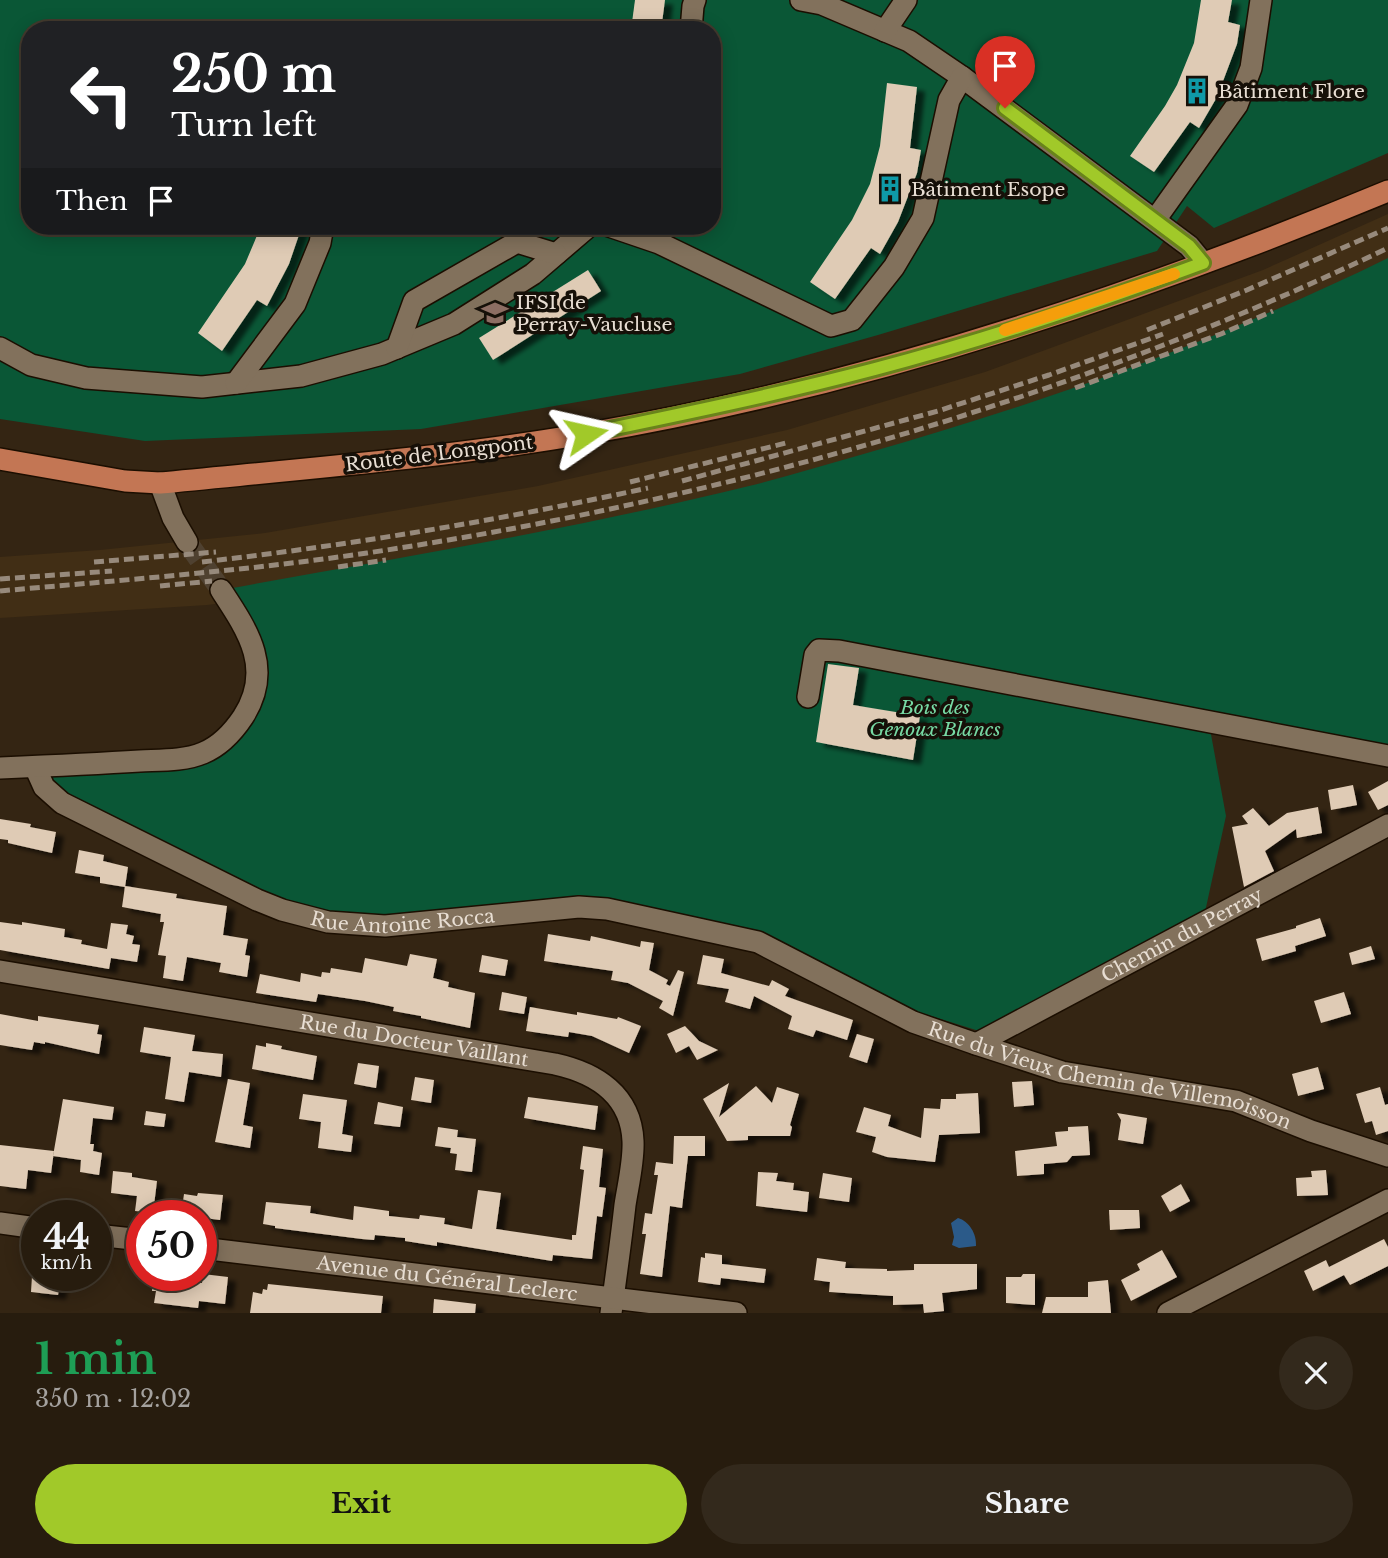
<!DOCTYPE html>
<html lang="en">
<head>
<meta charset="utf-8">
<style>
	:root { --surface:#271c0e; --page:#33291c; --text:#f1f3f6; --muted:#a4a19e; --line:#433a2e; --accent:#a1c929 }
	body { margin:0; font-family:"Libre Baskerville",serif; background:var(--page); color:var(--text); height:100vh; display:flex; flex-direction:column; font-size:26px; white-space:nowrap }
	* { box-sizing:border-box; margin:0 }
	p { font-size:23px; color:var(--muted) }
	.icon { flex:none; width:38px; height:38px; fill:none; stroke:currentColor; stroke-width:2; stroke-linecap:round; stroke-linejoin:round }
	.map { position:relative; height:1313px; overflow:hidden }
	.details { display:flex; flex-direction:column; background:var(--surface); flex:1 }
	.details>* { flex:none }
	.hud { position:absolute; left:21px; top:21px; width:700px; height:214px; border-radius:28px; box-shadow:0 4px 18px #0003,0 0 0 2px var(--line); background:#202124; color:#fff; overflow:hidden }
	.speed { position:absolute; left:21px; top:1200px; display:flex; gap:14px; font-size:35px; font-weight:700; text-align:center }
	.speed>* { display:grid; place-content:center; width:91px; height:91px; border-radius:50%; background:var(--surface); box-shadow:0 4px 18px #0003,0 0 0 2px var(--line); line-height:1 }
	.speed small { font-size:18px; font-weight:400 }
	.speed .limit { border:10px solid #d22; background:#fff; color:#111 }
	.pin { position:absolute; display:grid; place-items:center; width:60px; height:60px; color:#fff; margin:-72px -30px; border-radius:50% 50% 50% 0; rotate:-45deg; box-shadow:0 0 7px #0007 }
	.pin .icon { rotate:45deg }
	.me { position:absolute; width:77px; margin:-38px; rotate:79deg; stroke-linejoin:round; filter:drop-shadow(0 0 5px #0008) }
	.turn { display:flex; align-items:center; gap:24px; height:147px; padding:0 35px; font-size:32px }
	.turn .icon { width:91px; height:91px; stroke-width:2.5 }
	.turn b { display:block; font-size:49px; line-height:60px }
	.then { display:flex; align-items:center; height:66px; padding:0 35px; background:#0003; gap:14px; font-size:26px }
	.round { display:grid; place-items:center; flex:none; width:74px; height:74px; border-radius:37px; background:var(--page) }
	.summary { display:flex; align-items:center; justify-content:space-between; height:119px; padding:0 35px }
	h1 { font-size:42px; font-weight:700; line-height:52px; color:#1e9e55 }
	.cta { display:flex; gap:14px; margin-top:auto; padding:14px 35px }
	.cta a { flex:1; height:80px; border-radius:42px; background:var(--accent); color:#111; font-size:28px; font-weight:700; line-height:80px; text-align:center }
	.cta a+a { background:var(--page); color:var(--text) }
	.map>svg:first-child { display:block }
	.built { fill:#412e15 }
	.green { fill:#0a5736; fill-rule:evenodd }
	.water { fill:#2b5a89 }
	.building { fill:#dfcbb5; filter:url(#shadow) }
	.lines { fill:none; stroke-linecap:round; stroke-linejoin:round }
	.minor-tunnel { stroke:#4f4130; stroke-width:21; stroke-dasharray:21 10; stroke-linecap:butt }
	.minor-casing { stroke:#1b0e00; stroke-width:24 }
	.major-casing { stroke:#1b0e00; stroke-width:24 }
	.minor { stroke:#82715c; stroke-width:21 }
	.major { stroke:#c37654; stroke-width:21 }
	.rail { stroke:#978a7c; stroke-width:5; stroke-dasharray:10 5; stroke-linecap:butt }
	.route-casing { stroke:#69831b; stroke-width:18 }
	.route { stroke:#a1c929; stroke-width:12 }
	.slow { stroke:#f59e0b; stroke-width:12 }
	.labels { text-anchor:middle; stroke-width:7; stroke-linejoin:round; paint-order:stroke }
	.poi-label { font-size:19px; fill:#e8ded3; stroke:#161008; text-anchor:start }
	.street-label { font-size:19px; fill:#e8ded3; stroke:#161008 }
	.park-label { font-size:19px; font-style:italic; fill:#77daa4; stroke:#161008 }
</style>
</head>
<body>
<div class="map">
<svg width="1388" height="1313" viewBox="0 0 1388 1313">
	<defs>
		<filter id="shadow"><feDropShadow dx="8" dy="4.5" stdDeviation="2" flood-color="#0009"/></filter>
	</defs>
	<rect width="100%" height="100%" fill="#342513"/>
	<polygon class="built" points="1388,214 1388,285 610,554 207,605 0,618 0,557 100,550 265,533 538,486 787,430 985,372 1263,270"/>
	<g class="green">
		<path d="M0,0H1388V153L1214,228L1187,206L1157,251L878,335L740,374L421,429L145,441L0,419ZM30,30H712V226H30Z"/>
		<path d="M1388,258V746L1208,718L1226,816L1205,912L979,1031L912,1010L836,972L607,909L328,922L62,803L39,777L204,752L257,681L221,590C397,558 575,529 749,486C789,476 828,464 867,453C1046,402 1221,340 1388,258Z"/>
	</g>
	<path class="water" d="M958,1218C969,1221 977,1234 976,1246L959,1248L952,1245L954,1237L951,1223Z"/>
	<g class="building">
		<polygon points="635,0 665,0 661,30 631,30"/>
		<polygon points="1201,0 1232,0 1228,22 1240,25 1237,44 1217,97 1199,128 1190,122 1154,172 1130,156 1165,106 1177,85 1194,43"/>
		<polygon points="887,83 917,87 910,148 921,150 917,173 898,222 880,254 871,248 835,299 810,282 852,220 870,184 880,146"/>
		<polygon points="261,226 302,226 289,264 267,306 257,300 222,351 198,333 245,264"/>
		<polygon points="588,270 601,291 493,360 479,338"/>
		<polygon points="828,664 859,668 853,705 920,716 913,760 816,742"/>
		<polygon points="1388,781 1388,805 1378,810 1368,792"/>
		<polygon points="1353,785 1357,805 1331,810 1328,790"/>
		<polygon points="1318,807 1322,833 1297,838 1296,829 1265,851 1274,871 1244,887 1232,827 1248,824 1242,816 1253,808 1269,826 1287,813"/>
		<polygon points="0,819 31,824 30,827 56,832 52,853 8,843 8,840 0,839"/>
		<polygon points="79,850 104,855 103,861 128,867 125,887 100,883 100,877 75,873"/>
		<polygon points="125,886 177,894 176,898 227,906 223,935 248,939 245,955 250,956 247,977 219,972 221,963 187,957 183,981 163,978 166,956 158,955 164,922 160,922 161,914 122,907"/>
		<polygon points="1320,918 1326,936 1295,946 1296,951 1262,961 1256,939 1296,928 1296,926"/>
		<polygon points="0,922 22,925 22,922 65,929 64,937 82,940 81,944 107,949 111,923 128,925 126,934 134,936 132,944 140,945 137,962 111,958 109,969 0,950"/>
		<polygon points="548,934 590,941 591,936 640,947 641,941 654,943 649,970 668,980 666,984 670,986 678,970 684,972 673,1016 659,1008 663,1001 628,983 611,980 613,971 544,961"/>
		<polygon points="1371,946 1375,959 1352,965 1349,953"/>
		<polygon points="410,954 437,959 433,978 449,982 448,987 475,993 470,1028 421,1018 421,1016 393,1011 394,1007 365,1001 318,994 316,1002 256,993 260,974 300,982 301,973 321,977 322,972 330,973 331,968 362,973 365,958 407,966"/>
		<polygon points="482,955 508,960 505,976 479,972"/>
		<polygon points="703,955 724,959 721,973 769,986 772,980 789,989 785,996 853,1020 847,1040 816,1030 813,1037 788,1029 792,1016 754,996 750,1009 725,1002 729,989 697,984"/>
		<polygon points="502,992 527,997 524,1014 499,1010"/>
		<polygon points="1344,992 1351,1014 1321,1023 1314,1001"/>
		<polygon points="530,1007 577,1015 577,1012 617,1019 618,1017 641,1026 629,1053 592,1036 569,1032 568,1037 526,1031"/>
		<polygon points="0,1014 38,1021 38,1016 99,1025 97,1034 102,1035 99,1054 45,1042 45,1044 34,1042 32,1050 0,1045"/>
		<polygon points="685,1026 699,1041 718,1050 697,1060 689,1046 676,1053 667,1034"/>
		<polygon points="144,1027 195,1035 192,1051 223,1054 221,1077 189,1072 184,1102 165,1099 171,1057 140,1052"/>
		<polygon points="857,1034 874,1039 867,1063 849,1057"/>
		<polygon points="266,1043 282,1046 281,1049 317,1056 313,1080 252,1069 256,1045 266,1047"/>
		<polygon points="358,1063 379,1066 376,1088 354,1084"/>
		<polygon points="1318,1067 1324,1089 1298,1096 1292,1074"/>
		<polygon points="415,1077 434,1080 431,1103 411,1100"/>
		<polygon points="228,1079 250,1083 243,1125 253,1127 250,1148 215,1142"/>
		<polygon points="1032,1081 1034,1105 1014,1107 1012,1082"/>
		<polygon points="729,1083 719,1117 756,1086 772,1103 777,1087 799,1094 790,1125 792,1127 790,1136 748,1136 748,1140 727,1141 703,1099"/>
		<polygon points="1380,1087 1385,1105 1388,1104 1388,1131 1376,1135 1372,1121 1365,1123 1356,1094"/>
		<polygon points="978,1093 980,1133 939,1135 935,1162 887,1157 872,1152 876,1137 856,1132 864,1107 891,1115 888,1126 921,1138 924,1108 940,1109 941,1099 956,1099 956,1094"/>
		<polygon points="303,1094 347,1100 342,1134 353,1136 351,1152 318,1148 321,1122 299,1119"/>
		<polygon points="528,1097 598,1106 595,1130 524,1118"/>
		<polygon points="63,1099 114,1107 112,1120 93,1118 90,1144 94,1144 93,1151 102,1153 99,1175 80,1172 81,1160 53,1156"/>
		<polygon points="378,1102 403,1107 400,1127 374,1124"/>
		<polygon points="146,1111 166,1114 164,1127 144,1125"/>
		<polygon points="1117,1113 1147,1118 1143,1144 1118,1140 1121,1120"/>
		<polygon points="1088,1126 1090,1155 1072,1156 1067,1162 1044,1164 1044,1174 1017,1176 1015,1151 1057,1146 1055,1132 1068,1131 1068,1127"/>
		<polygon points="438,1127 458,1130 457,1137 476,1139 472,1172 455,1170 457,1154 450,1153 451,1148 435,1146"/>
		<polygon points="674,1136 705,1136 705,1156 688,1156 682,1208 670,1206 662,1277 640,1274 646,1234 642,1234 645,1213 652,1214 658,1175 654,1175 656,1162 673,1164"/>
		<polygon points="0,1145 54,1151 51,1173 28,1170 26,1189 0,1186"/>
		<polygon points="583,1146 603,1149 599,1187 606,1188 602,1217 597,1216 592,1259 553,1255 552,1261 437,1242 437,1246 405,1241 405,1238 375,1235 374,1240 362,1239 275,1228 275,1226 263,1224 266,1202 311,1206 310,1213 353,1220 354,1206 389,1211 389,1216 419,1219 420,1215 445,1218 444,1224 472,1229 478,1190 501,1193 496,1229 572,1240 572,1235 576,1235 584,1170 580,1169"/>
		<polygon points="1326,1170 1328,1195 1297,1196 1296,1178 1312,1177 1311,1171"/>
		<polygon points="113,1171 132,1173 132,1177 157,1181 153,1213 135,1211 137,1196 111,1193"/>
		<polygon points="758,1172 778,1173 776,1181 794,1183 793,1190 809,1192 807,1212 756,1206"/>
		<polygon points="823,1173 852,1178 849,1202 819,1198"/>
		<polygon points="1181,1184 1190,1201 1170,1212 1161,1196"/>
		<polygon points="198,1193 223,1195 220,1220 181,1215 184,1194 197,1196"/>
		<polygon points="1109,1210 1139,1210 1140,1228 1110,1230"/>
		<polygon points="1384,1239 1388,1247 1388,1266 1350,1285 1344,1275 1313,1291 1304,1271 1326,1260 1329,1267"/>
		<polygon points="1162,1250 1177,1277 1131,1301 1121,1280 1140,1270 1137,1264"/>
		<polygon points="705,1253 722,1255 722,1264 766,1269 764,1283 721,1278 720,1285 698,1282 701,1257 705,1258"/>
		<polygon points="817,1258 846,1262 845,1268 887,1269 887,1271 914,1270 914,1264 977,1264 977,1289 942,1293 944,1311 924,1313 923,1304 893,1305 893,1296 829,1292 830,1282 814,1280"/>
		<polygon points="203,1274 228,1277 225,1304 199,1301 198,1308 154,1303 156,1291 152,1291 154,1276 175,1276 175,1279 202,1283"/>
		<polygon points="1023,1274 1035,1274 1035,1305 1006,1303 1006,1277 1021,1277"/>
		<polygon points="32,1276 61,1276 58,1295 31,1292"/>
		<polygon points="1108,1280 1111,1313 1042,1313 1046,1297 1088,1297 1088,1282"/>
		<polygon points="268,1284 383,1296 381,1313 250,1313 253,1292 262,1294 263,1289 267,1290"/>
		<polygon points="434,1299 476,1304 475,1313 433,1313"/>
	</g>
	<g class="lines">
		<polyline class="minor-tunnel" points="187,542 221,590"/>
		<g class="minor-casing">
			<g id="minor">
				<polyline points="801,0 822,4 909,41 962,77 1189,246 1203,263"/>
				<polyline points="691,30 693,6 695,0"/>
				<polyline points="885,31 906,0"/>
				<polyline points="1155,220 1237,105 1251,68 1261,0"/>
				<polyline points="609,226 659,243 831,326 852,320 894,267 923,218 949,100 962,77"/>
				<polyline points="0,348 31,365 86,378 202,387 301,376 382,354 454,324 533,274 589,226"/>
				<polyline points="397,348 414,301 517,242 556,254"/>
				<polyline points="236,383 295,304 320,243 323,226"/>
				<polyline points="160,483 173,518 187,542"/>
				<polyline points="808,697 815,655 819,650 839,651 1388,756"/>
				<path id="s1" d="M35,767L44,787L62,803L257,900L282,910L328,922L385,926L579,907L607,909L758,942L913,1022L976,1044L1062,1072L1236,1101L1311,1131L1388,1156"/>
				<path d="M0,768C47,766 93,764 140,761C160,760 184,761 203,753C220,746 233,732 243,717C274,669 248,631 221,590"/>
				<path id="s2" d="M0,971L555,1064C596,1073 631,1095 633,1141C634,1161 628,1185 625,1205C621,1241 616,1277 611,1313"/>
				<path id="s3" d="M976,1044L1388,825"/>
				<polyline points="0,1223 37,1228"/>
				<polyline points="96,1235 142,1240"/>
				<path id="s4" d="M201,1248L736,1313"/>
				<polyline points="1168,1313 1388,1200"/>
			</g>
		</g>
		<g class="major-casing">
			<path id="major" d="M0,459L125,481L160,483C302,469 444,458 584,434C860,387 1130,298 1388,191"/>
		</g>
		<use href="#minor" class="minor"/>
		<use href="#major" class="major"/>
		<g class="rail">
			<polyline points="1147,330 1247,290 1388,228"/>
			<polyline points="1075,388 1221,334 1273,311"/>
			<polyline points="682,481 938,411 1049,375 1163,334"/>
			<polyline points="630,482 790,442"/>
			<polyline points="94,562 216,552"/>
			<path d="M202,562C352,545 500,520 648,488"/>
			<polyline points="338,567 386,560"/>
			<polyline points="0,579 112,571"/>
			<polyline points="160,586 212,581"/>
			<path d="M0,591C122,580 245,571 367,553C716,501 1069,401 1388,248"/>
		</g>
	</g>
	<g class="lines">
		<g class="route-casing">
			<path id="route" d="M586,434C683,414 780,394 875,369C986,340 1096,303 1203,263L1189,246L1005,108"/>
		</g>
		<use href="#route" class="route"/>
		<polyline class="slow" points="1005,330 1174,274"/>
	</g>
	<defs>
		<g id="building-bare" transform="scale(2.1)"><path d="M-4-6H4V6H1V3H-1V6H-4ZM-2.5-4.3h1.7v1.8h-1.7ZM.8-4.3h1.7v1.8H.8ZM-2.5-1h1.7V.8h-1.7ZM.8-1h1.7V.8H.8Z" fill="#0f9aa8" stroke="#161008" stroke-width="2.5" paint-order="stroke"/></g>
		<g id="university-bare" transform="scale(2.1)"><path d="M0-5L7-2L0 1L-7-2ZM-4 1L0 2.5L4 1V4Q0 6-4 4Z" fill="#8d6e63" stroke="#161008" stroke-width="2.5" paint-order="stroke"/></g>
	</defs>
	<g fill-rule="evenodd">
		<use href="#building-bare" x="1197" y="91"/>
		<use href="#building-bare" x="890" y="189"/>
		<use href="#university-bare" x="495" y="313"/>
	</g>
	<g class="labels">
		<g class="poi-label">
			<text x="1218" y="98">Bâtiment Flore</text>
			<text x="911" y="196">Bâtiment Esope</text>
			<text x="516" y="309">IFSI de<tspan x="516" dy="22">Perray-Vaucluse</tspan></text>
		</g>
		<g class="street-label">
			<text transform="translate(439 453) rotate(-7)" y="7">Route de Longpont</text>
			<text dy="7" stroke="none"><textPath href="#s1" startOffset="413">Rue Antoine Rocca</textPath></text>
			<text dy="7" stroke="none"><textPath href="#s3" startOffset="233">Chemin du Perray</textPath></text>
			<text dy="7" stroke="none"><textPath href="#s2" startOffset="420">Rue du Docteur Vaillant</textPath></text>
			<text dy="7" stroke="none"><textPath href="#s1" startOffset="1152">Rue du Vieux Chemin de Villemoisson</textPath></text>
			<text dy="7" stroke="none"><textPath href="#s4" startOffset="248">Avenue du Général Leclerc</textPath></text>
		</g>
		<g class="park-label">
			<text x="935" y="714">Bois des<tspan x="935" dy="22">Genoux Blancs</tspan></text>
		</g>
	</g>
</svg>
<div class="speed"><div>44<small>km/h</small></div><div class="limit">50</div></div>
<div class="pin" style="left:1005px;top:108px;background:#d93025"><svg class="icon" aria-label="arrive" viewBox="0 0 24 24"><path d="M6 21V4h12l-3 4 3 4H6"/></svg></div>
<svg class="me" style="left:586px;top:434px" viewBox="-20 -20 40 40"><path d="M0-17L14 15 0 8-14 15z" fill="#a1c929" stroke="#fff" stroke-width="4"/></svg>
<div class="hud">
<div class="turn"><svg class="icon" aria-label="left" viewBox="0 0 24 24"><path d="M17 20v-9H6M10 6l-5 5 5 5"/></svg><div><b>250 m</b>Turn left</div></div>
<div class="then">Then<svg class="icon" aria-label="arrive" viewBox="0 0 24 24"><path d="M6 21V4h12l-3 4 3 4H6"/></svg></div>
</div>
</div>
<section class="details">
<div class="summary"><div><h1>1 min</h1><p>350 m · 12:02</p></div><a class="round"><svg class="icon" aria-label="close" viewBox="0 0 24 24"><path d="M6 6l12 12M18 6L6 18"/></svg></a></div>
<div class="cta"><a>Exit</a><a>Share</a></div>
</section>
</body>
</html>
